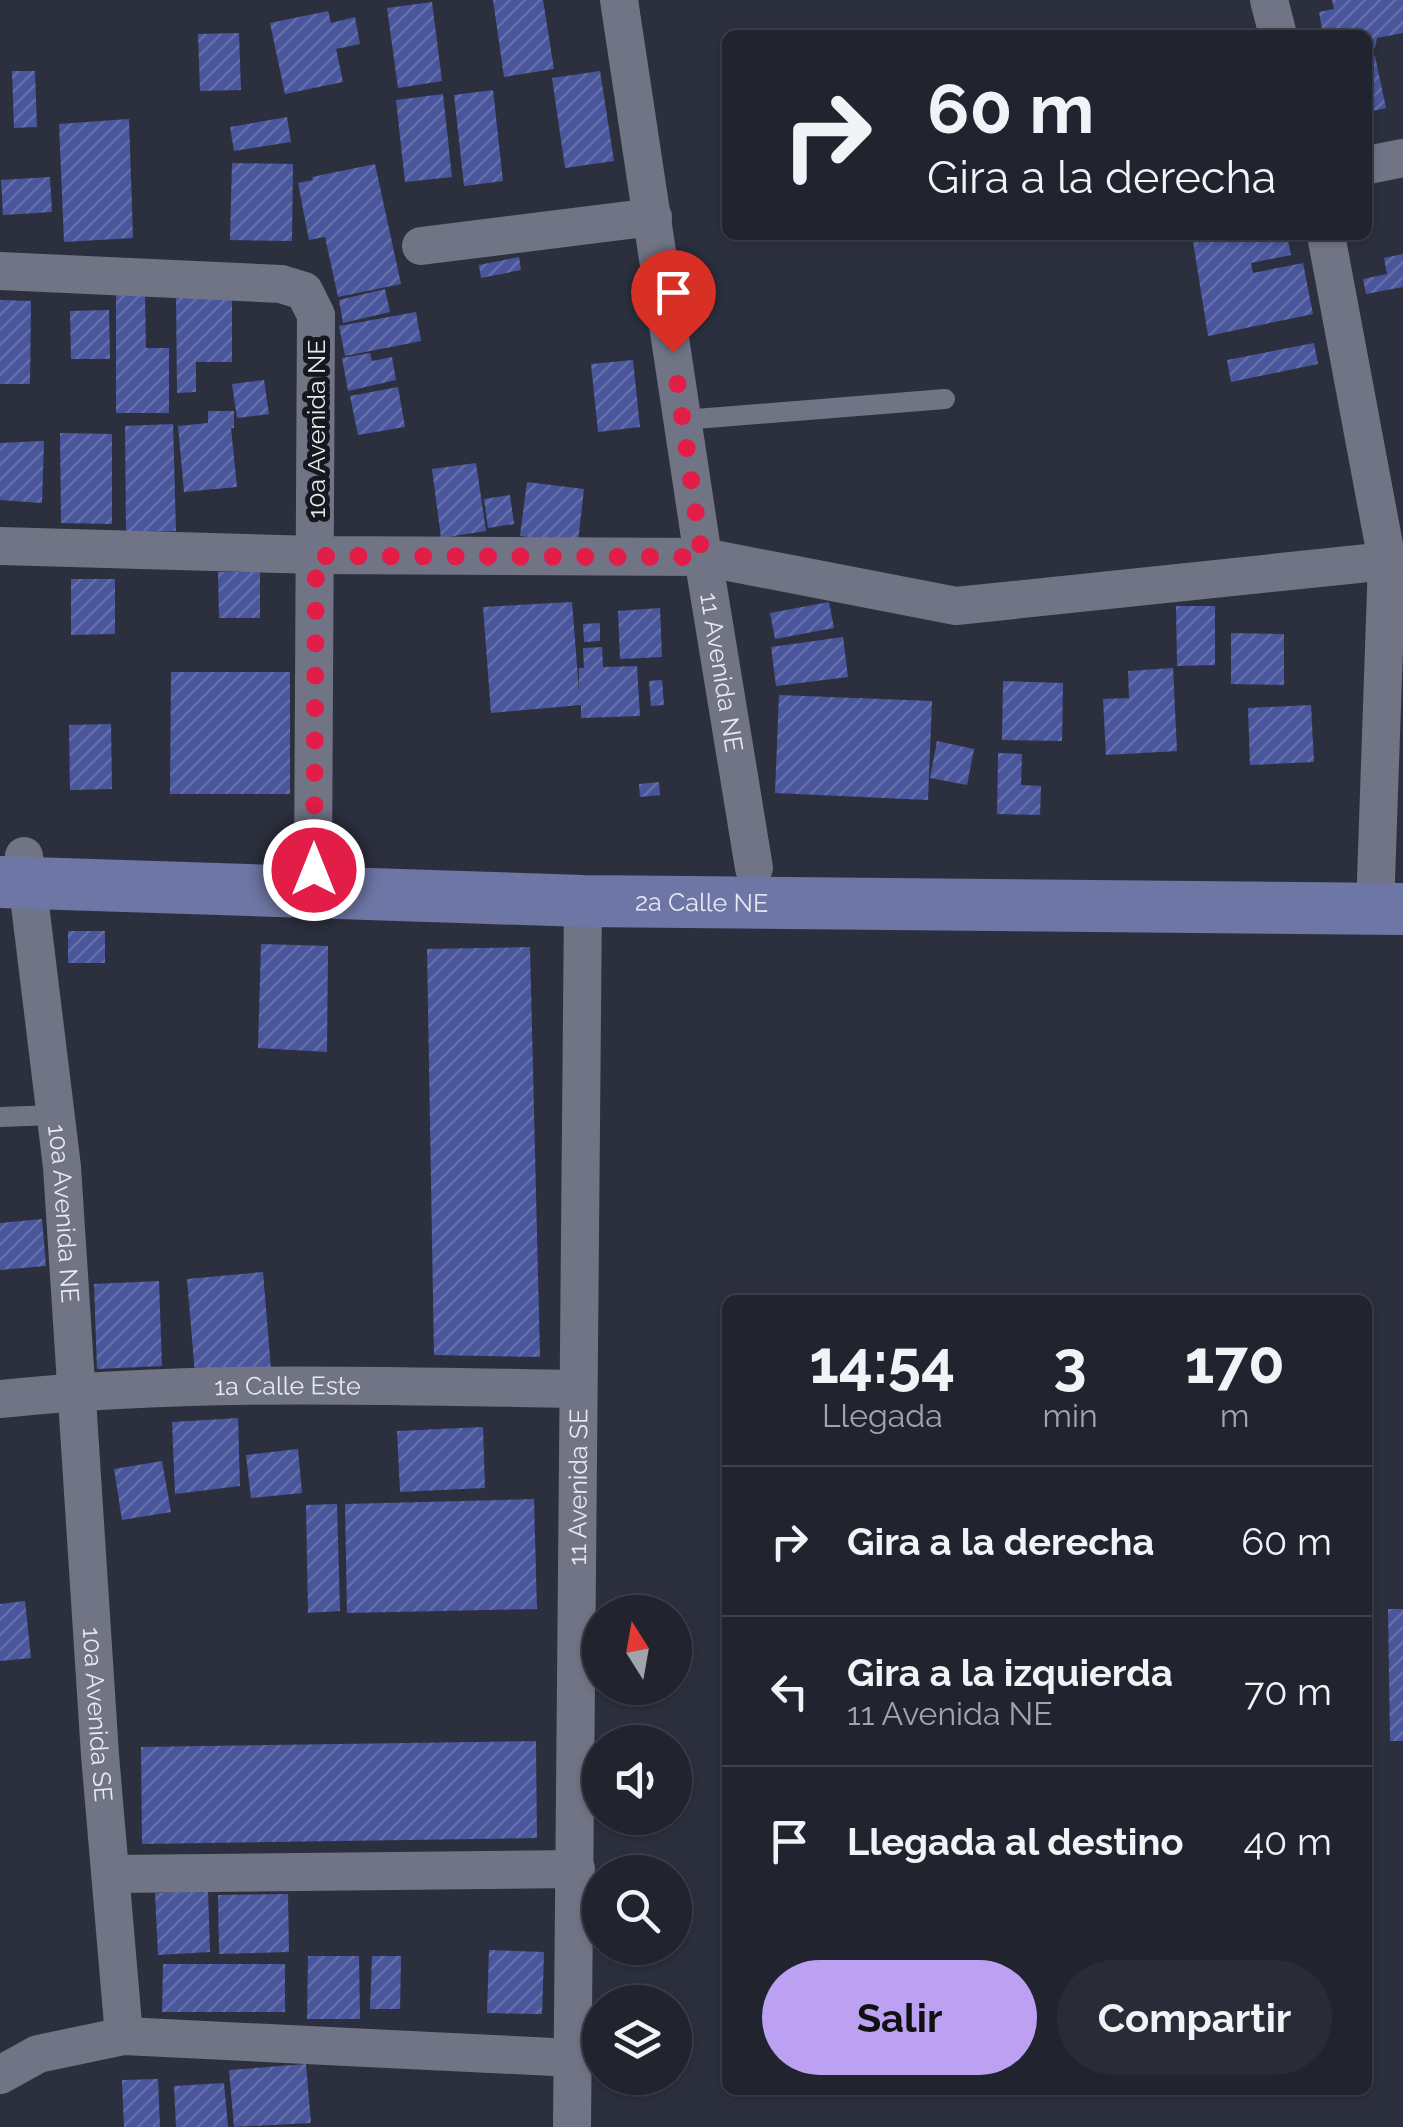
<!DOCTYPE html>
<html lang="es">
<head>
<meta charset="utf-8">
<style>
	:root { --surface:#21242e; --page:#292c36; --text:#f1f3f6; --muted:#a2a4aa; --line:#3e414a; --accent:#bca0f2 }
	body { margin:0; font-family:Raleway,sans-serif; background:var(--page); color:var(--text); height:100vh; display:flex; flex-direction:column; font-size:38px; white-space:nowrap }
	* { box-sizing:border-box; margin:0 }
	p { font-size:32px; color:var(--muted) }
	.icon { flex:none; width:55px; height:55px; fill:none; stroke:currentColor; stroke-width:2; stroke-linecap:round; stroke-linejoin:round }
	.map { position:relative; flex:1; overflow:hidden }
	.details { position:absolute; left:722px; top:1295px; width:650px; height:800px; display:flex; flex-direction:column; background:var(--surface); border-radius:15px; box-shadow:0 2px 8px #0004,0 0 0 2px var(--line) }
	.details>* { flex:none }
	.banner { position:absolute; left:722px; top:30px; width:650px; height:210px; border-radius:15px; box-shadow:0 2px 8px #0004,0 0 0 2px var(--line); background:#21242e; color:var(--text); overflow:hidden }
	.needle { width:65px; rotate:349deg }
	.tools { position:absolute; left:582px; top:1595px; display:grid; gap:20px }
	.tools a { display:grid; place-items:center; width:110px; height:110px; border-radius:50%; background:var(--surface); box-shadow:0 2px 8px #0004,0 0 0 2px var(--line); font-size:50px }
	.pin { position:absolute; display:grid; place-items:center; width:85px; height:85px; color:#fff; margin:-102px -42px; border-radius:50% 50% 50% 0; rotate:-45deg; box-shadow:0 0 10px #0007 }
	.pin .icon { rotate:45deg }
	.me { position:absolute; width:110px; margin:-55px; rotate:0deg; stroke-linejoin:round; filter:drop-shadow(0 0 8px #0008) }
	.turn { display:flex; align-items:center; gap:35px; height:210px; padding:0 40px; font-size:45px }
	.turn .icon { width:130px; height:130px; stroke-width:2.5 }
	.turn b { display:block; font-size:70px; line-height:85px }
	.eta { display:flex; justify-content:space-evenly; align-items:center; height:170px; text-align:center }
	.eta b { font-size:60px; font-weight:700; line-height:70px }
	.primary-button { display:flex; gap:20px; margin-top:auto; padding:20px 40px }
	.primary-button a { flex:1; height:115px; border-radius:60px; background:var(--accent); color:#111; font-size:40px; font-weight:700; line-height:115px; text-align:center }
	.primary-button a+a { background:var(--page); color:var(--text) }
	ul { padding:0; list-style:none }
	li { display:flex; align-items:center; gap:30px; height:150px; padding:0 40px; border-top:2px solid var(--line) }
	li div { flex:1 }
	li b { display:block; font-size:38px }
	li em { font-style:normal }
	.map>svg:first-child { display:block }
	.building { fill:url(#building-hatch) }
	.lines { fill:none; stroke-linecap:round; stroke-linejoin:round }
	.lane { stroke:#707485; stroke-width:20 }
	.street { stroke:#707485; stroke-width:38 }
	.secondary { stroke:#6d76a4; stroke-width:52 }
	.route { stroke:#e11d48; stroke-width:18; stroke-dasharray:0 32.4 }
	.labels { text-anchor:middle; stroke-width:10; stroke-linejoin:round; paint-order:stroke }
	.street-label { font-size:25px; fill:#e6e9f2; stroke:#16181e }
</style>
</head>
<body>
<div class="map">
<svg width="1403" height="2127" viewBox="0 0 1403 2127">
	<defs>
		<pattern id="building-hatch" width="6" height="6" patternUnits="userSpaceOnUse" patternTransform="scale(2.5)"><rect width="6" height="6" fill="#4a569b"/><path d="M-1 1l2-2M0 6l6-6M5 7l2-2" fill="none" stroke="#646ea9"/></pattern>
	</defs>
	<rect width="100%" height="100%" fill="#2c303e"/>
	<g class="building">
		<polygon points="493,0 543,0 554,69 504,77"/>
		<polygon points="1332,0 1403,0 1403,33 1377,38 1375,48 1368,50 1368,35 1323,35 1319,12 1334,9"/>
		<polygon points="432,2 442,81 398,88 387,8"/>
		<polygon points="328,11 331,23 355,17 360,44 336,49 343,82 285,94 270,23"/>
		<polygon points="239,33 241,90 200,91 198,34"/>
		<polygon points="1375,56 1386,108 1368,112 1368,58"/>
		<polygon points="12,71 35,71 37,127 14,128"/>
		<polygon points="600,71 614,161 565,168 552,78"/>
		<polygon points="493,90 503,181 464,186 454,95"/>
		<polygon points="443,94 452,177 405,182 396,100"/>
		<polygon points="287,117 291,142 234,151 230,127"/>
		<polygon points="129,119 133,238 64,242 59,124"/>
		<polygon points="232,163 293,164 292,241 230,240"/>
		<polygon points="375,164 401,284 338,297 325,237 309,240 298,183 313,180 312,177"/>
		<polygon points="50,177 52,212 3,215 1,180"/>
		<polygon points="1192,235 1287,235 1291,255 1251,263 1253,273 1303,263 1313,314 1208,336"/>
		<polygon points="1403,254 1403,287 1366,294 1363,279 1387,274 1384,258"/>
		<polygon points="519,257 521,270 481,278 479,265"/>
		<polygon points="385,289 390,312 343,323 339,300"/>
		<polygon points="116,294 145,294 146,348 169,348 169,413 116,413"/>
		<polygon points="232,294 232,362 196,362 196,392 177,393 176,295"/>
		<polygon points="0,300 31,301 30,384 0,384"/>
		<polygon points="109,310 110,359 71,359 70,311"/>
		<polygon points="416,312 421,341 345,356 339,326"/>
		<polygon points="1314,343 1318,364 1231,382 1227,360"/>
		<polygon points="370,353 372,361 392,357 396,380 348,391 342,358"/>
		<polygon points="633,360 640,427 598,432 591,364"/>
		<polygon points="264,380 269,414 237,418 232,384"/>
		<polygon points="398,387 405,427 358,435 350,396"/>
		<polygon points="208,411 234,411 234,428 231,428 237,487 184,492 178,426 208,423"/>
		<polygon points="173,424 176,531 126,532 125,426"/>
		<polygon points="60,433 112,434 112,524 61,523"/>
		<polygon points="44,441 42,503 0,500 0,443"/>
		<polygon points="476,463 486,531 441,538 432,469"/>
		<polygon points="527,482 584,489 578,542 520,536"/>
		<polygon points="510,495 514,524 488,528 484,499"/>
		<polygon points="218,572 260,572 260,618 219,618"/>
		<polygon points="71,579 115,579 115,634 71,635"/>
		<polygon points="572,602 579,691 579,668 584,668 583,648 602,647 603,667 637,666 640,716 581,718 581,705 491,713 483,607"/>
		<polygon points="829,602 834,628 775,639 770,613"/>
		<polygon points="1176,606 1215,606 1215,665 1177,666"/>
		<polygon points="660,608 662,657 620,659 618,611"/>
		<polygon points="600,623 600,641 584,642 583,624"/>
		<polygon points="1231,633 1284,634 1284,685 1231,684"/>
		<polygon points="843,637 848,677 776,686 771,647"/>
		<polygon points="1173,668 1177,751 1106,755 1103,699 1129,698 1128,671"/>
		<polygon points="171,672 290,672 290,794 170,794"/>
		<polygon points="662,680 664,705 651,706 649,681"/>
		<polygon points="1003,681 1063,683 1062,741 1002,740"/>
		<polygon points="779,695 932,701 928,800 775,793"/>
		<polygon points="1311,705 1314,762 1250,765 1248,708"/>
		<polygon points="111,724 112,789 70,790 69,725"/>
		<polygon points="937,741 974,749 967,785 930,778"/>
		<polygon points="998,753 1022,754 1021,785 1041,786 1040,815 997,814"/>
		<polygon points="659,782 660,795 640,797 639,784"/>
		<rect x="68" y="931" width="37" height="32"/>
		<polygon points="261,944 328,946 327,1052 258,1048"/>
		<polygon points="530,947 540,1357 434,1355 427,949"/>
		<polygon points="42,1219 46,1266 0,1270 0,1223"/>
		<polygon points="263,1272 271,1369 195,1375 187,1279"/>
		<polygon points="159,1281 162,1366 97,1369 94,1284"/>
		<polygon points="238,1418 240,1486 175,1494 172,1422"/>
		<polygon points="483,1427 485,1488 400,1492 397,1431"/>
		<polygon points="298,1449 302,1493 251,1498 246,1455"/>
		<polygon points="162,1461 171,1512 122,1520 114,1469"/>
		<polygon points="534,1499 537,1609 347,1613 345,1504"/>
		<polygon points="337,1504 340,1611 308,1613 306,1505"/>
		<polygon points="25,1601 31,1658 0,1661 0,1604"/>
		<polygon points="1388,1609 1403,1609 1403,1741 1390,1741"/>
		<polygon points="536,1741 537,1838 142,1844 141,1747"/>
		<polygon points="208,1890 210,1952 158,1955 155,1893"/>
		<polygon points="288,1894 289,1952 219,1954 218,1895"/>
		<polygon points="489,1950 544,1952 542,2014 487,2013"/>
		<polygon points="308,1956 359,1956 360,2019 307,2019"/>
		<polygon points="372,1956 401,1956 400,2009 370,2009"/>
		<polygon points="163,1964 285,1964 285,2012 162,2012"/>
		<polygon points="306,2064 311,2123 234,2127 229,2070"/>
		<polygon points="158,2079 160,2127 124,2127 122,2080"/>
		<polygon points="224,2083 228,2127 176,2127 174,2086"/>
	</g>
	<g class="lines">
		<g class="lane">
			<polyline points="683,420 945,399"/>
			<polyline points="0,1117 56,1115"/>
		</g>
		<g class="street">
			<path id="s1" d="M619,0L703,557L754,868"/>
			<polyline points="1269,0 1278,35"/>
			<polyline points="1368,165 1403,158"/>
			<polyline points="1326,235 1387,561 1375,909"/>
			<polyline points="421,246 653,217"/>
			<polyline points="0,271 281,284 304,291 316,315 313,870"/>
			<polyline points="0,546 316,555 703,557 956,606 1387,561"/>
			<path id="s2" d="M24,856L62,1167L100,1755L124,2036"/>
			<path id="s3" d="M0,1399C191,1379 385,1386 576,1389"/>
			<polyline points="112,1874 576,1869"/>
			<polyline points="0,2075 38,2054 124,2036 574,2058"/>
			<path id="s4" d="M572,2127L583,901"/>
		</g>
		<path class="secondary" id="s5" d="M0,882L583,901L1403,909"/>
	</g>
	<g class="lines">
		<polyline class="route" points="314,870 316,556 702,557 673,352"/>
	</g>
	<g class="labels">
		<g class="street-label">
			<text transform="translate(316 429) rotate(-90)" y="9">10a Avenida NE</text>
			<text dy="9" stroke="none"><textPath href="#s1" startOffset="680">11 Avenida NE</textPath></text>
			<text dy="9" stroke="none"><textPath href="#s5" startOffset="702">2a Calle NE</textPath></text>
			<text dy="9" stroke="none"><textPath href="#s2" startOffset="360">10a Avenida NE</textPath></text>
			<text dy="9" stroke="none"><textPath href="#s3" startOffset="288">1a Calle Este</textPath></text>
			<text dy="9" stroke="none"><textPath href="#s4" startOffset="640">11 Avenida SE</textPath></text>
			<text dy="9" stroke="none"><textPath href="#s2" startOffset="862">10a Avenida SE</textPath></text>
		</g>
	</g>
</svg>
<div class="tools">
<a><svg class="needle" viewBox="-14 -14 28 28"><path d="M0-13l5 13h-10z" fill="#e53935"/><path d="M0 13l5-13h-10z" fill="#a2a4aa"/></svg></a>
<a><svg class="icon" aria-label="sound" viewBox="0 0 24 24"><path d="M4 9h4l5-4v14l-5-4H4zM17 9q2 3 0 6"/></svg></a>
<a><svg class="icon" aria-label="search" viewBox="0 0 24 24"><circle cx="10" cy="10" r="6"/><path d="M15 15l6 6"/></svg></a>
<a><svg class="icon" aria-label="layers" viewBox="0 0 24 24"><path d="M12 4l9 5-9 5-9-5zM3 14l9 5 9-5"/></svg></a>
</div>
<div class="pin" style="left:673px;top:352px;background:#d93025"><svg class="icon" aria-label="arrive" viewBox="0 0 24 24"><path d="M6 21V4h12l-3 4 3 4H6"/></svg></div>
<svg class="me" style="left:314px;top:870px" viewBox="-20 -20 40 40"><circle r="17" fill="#e11d48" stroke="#fff" stroke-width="3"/><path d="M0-11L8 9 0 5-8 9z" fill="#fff"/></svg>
<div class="banner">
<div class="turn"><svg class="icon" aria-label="right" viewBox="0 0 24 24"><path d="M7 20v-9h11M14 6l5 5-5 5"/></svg><div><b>60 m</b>Gira a la derecha</div></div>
</div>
<section class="details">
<div class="eta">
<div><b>14:54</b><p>Llegada</p></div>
<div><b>3</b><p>min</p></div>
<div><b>170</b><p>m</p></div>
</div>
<ul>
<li><svg class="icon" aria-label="right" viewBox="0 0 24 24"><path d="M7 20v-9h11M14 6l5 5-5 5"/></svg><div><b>Gira a la derecha</b></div><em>60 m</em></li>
<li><svg class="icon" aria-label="left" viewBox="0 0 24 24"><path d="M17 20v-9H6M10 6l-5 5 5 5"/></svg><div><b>Gira a la izquierda</b><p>11 Avenida NE</p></div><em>70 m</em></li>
<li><svg class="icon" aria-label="arrive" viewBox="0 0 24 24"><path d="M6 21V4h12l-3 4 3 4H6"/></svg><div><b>Llegada al destino</b></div><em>40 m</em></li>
</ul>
<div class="primary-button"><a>Salir</a><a>Compartir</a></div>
</section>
</div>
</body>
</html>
